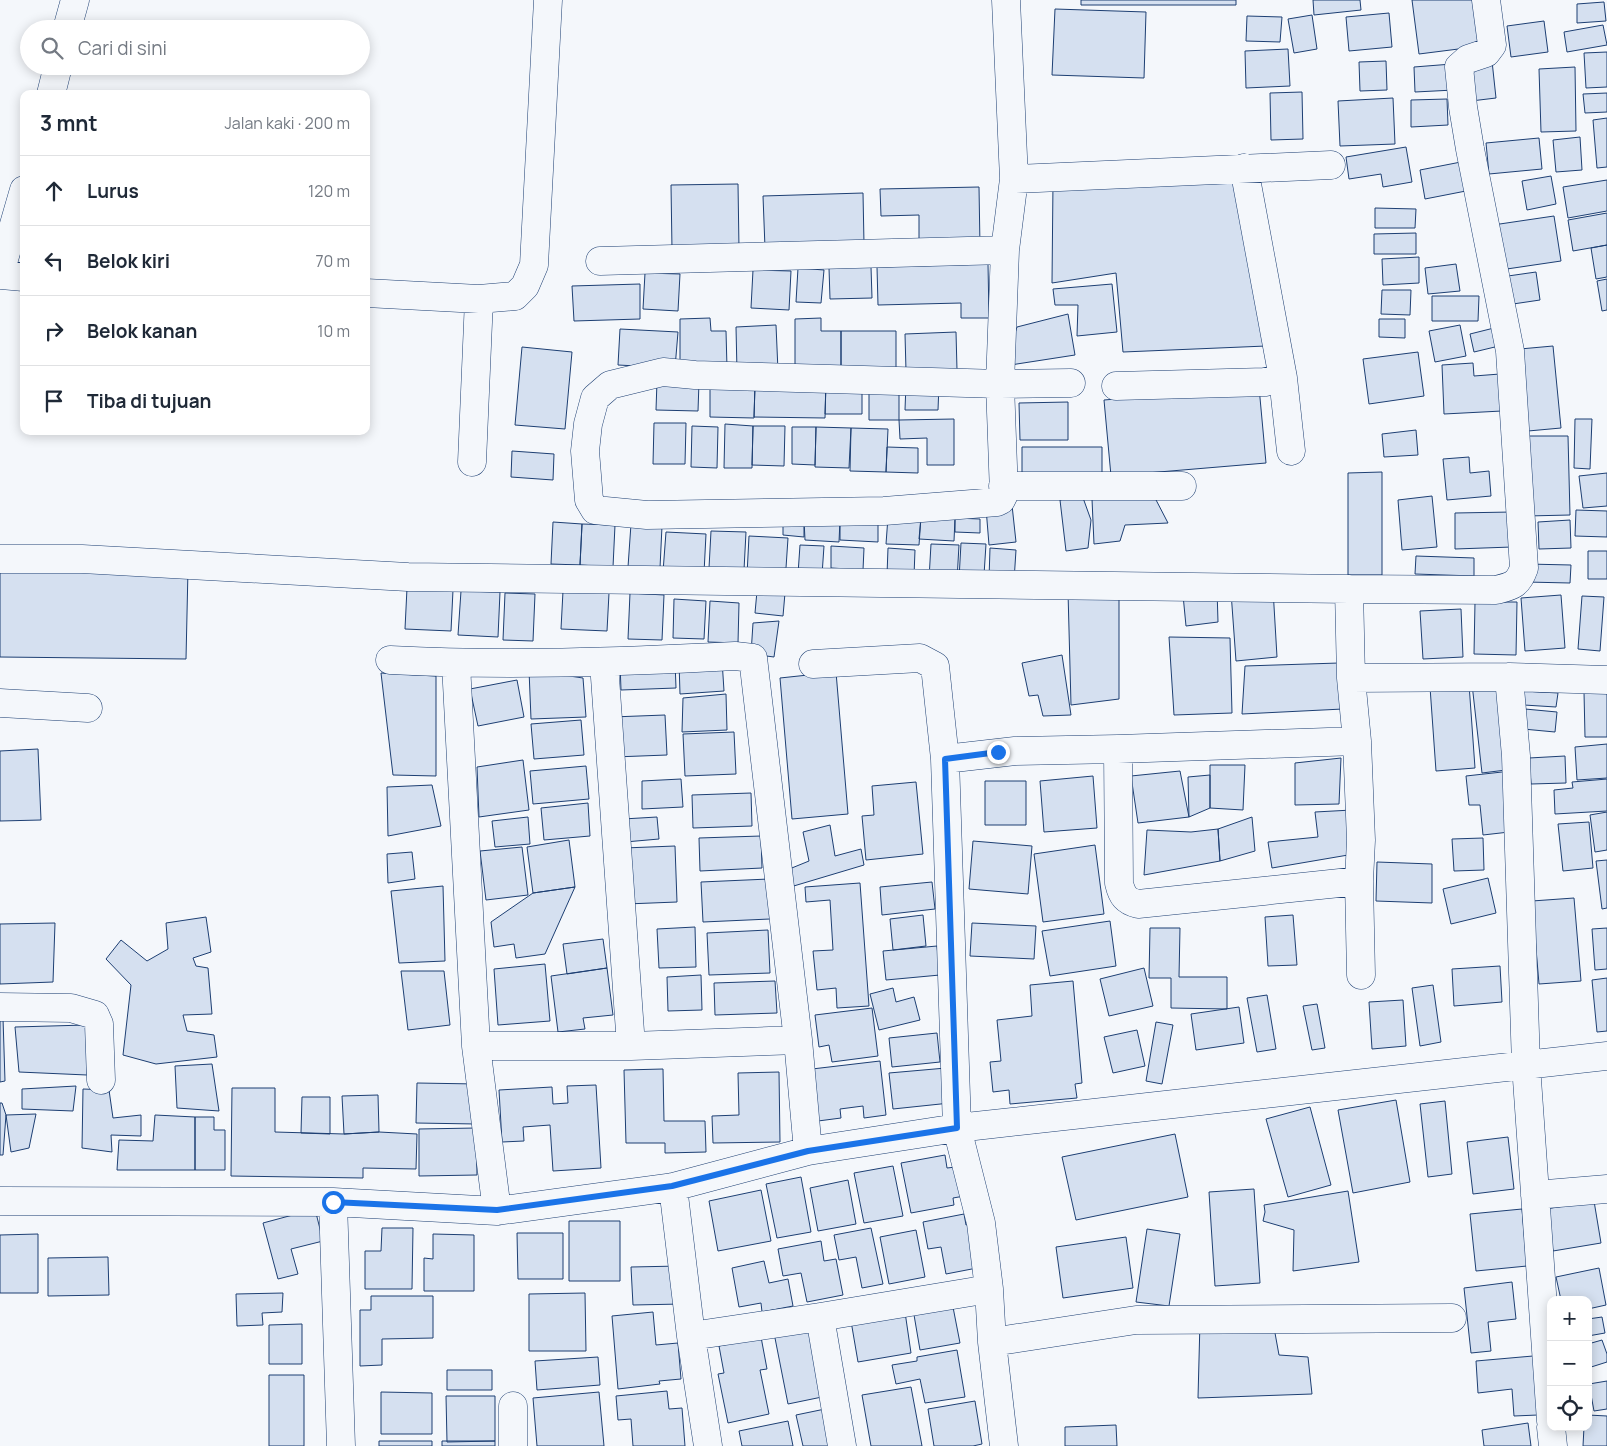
<!DOCTYPE html>
<html lang="id">
<head>
<meta charset="utf-8">
<style>
  :root { --surface:#fff; --page:#f6f6f7; --text:#1f2937; --muted:#747a83; --line:#e0e1e3 }
  body { margin:0; font-family:Manrope,sans-serif; background:var(--page); color:var(--text) }
  .controls { position:absolute; right:15px; bottom:15px; display:grid; overflow:hidden; border-radius:10px; box-shadow:0 2px 12px #0003 }
  .controls button { width:45px; height:45px; display:grid; place-items:center; padding:0; border:0; border-bottom:1px solid var(--line); background:var(--surface); color:var(--text); font:25px sans-serif }
  .stop { position:absolute; width:15px; height:15px; margin:-11px; border:4px solid #1a73e8; border-radius:50%; background:#fff }
  .stop.end { background:#1a73e8; border-color:#fff; box-shadow:0 1px 5px #0008 }
  .list { margin:0; padding:0; list-style:none }
  h2 { display:flex; justify-content:space-between; align-items:center; height:65px; margin:0; padding:0 20px; font-size:21px }
  h2 small { font-size:16px; font-weight:400; color:var(--muted) }
  .list li { display:grid; grid-template-columns:32px 1fr auto; gap:15px; align-items:center; box-sizing:border-box; height:70px; padding:0 20px; border-top:1px solid var(--line) }
  .list b { display:block; font-size:19px; white-space:nowrap }
  .list em { font-size:16px; font-style:normal; color:var(--muted) }
  .icon { flex:none; width:28px; height:28px; fill:none; stroke:currentColor; stroke-width:2; stroke-linecap:round; stroke-linejoin:round }
  .map { position:relative; flex:none; width:1607px; height:1446px; overflow:hidden }
  .search { position:absolute; background:var(--surface); box-shadow:0 2px 12px #0003; left:20px; top:20px; width:350px; height:55px; display:flex; align-items:center; gap:12px; box-sizing:border-box; padding:0 18px; border-radius:28px; color:var(--muted); font-size:19px }
  .panel { position:absolute; background:var(--surface); box-shadow:0 2px 12px #0003; left:20px; top:90px; width:350px; height:345px; border-radius:10px }
  .map>svg:first-child { display:block }
</style>
</head>
<body>
<div class="map">
<svg width="1607" height="1446" viewBox="0 0 1607 1446">
  <rect width="100%" height="100%" fill="#f4f7fb"/>
  <path fill="#d5e0f0" stroke="#1d3f73" d="M1081,0H1236V5H1081Z
    M1313,0H1360L1361,10L1314,15Z
    M1412,0H1483L1490,45L1419,54Z
    M1604,2L1606,21L1577,23V4Z
    M1055,9L1146,12L1144,78L1052,75Z
    M1389,13L1392,47L1349,51L1346,17Z
    M1312,15L1317,49L1294,53L1288,19Z
    M1247,16L1282,17L1280,42L1246,41Z
    M1544,21L1548,52L1511,57L1507,26Z
    M1603,25L1607,45L1567,52L1564,32Z
    M1288,49L1290,86L1246,88L1245,51Z
    M1607,52V87L1586,88L1584,53Z
    M1386,61L1387,90L1360,91L1359,62Z
    M1492,61L1496,98L1471,101L1467,64Z
    M1452,64L1454,90L1415,92L1414,67Z
    M1575,67L1576,131L1541,132L1539,69Z
    M1302,92L1303,139L1271,140L1270,93Z
    M1607,93V112L1585,113L1583,94Z
    M1393,98L1395,144L1340,146L1338,101Z
    M1447,99L1448,125L1411,127V100Z
    M1607,118V167L1597,168L1593,120Z
    M1580,137L1582,170L1556,172L1553,140Z
    M1539,138L1542,169L1489,174L1486,143Z
    M1406,147L1412,182L1383,187L1381,174L1349,179L1346,157Z
    M1466,161L1471,190L1425,199L1420,170Z
    M1551,176L1556,204L1527,210L1522,181Z
    M1607,180V211L1568,218L1563,187Z
    M1053,182L1238,183L1266,346L1123,352L1116,273L1052,283Z
    M738,184L739,249L672,250L671,185Z
    M979,187L980,247L919,248V215L881,216L880,189Z
    M863,193L864,244L765,248L763,196Z
    M1375,208L1416,209L1415,228H1375Z
    M1607,213V245L1573,251L1568,220Z
    M1554,216L1561,261L1500,270L1493,225Z
    M1416,233V254H1374V234Z
    M1607,245V277L1596,279L1591,248Z
    M1419,257V283L1383,285L1382,259Z
    M988,264L989,318H961V303L878,305L877,267Z
    M1456,264L1460,291L1428,294L1425,268Z
    M871,267L872,298L830,299L829,268Z
    M798,268L824,270L821,303L796,302Z
    M753,270L791,271L789,310L751,308Z
    M1536,272L1540,300L1513,304L1508,276Z
    M645,273L680,274L678,311L643,309Z
    M1607,279V310L1602,311L1597,281Z
    M640,284V319L574,321L572,286Z
    M1112,284L1117,332L1077,336L1078,305H1055L1053,289Z
    M1382,290H1411L1410,315L1381,314Z
    M1432,296H1479L1478,321H1432Z
    M1068,314L1075,355L1004,366L1017,327Z
    M710,318L711,331H726L727,368L680,370V319Z
    M821,318V331H841V371L795,370V319Z
    M1379,319H1405V338L1379,337Z
    M776,325L778,371L737,372L736,327Z
    M1460,325L1466,356L1435,362L1429,331Z
    M1494,328L1499,346L1474,352L1470,334Z
    M620,329L678,332L675,368L618,365Z
    M841,331H896V371H841Z
    M956,332L957,370L906,371L905,334Z
    M1553,346L1561,428L1528,431L1520,349Z
    M522,347L572,352L565,429L515,425Z
    M1418,352L1424,396L1369,404L1363,359Z
    M1473,363L1474,376L1500,374L1502,411L1444,414L1442,365Z
    M657,381L699,382L698,411L656,410Z
    M826,382H862V414H825Z
    M826,382L825,418L754,417L755,385Z
    M906,383L939,384L938,410H905Z
    M710,384L755,385L754,418L710,417Z
    M899,387V420H869V388Z
    M1259,387L1266,463L1111,476L1104,400Z
    M1068,402V440H1020L1019,403Z
    M954,419V465H927V438L900,439L899,420Z
    M1575,419H1592L1590,469L1574,468Z
    M654,423H686L685,464H653Z
    M725,424L753,426L752,468H724Z
    M692,426L718,427L717,468L691,467Z
    M753,426H785L784,466L752,465Z
    M792,427H816L815,465L792,464Z
    M816,427L851,428L849,468L815,467Z
    M851,428L888,429L886,472L850,471Z
    M1416,430L1418,455L1384,457L1382,434Z
    M1525,436H1568L1570,515L1527,516Z
    M887,447L918,448V473L886,472Z
    M1022,447H1102V474L1022,475Z
    M512,451L554,454L553,480L511,477Z
    M1469,457L1470,473L1489,471L1491,496L1447,500L1443,459Z
    M1382,472V575H1348V473Z
    M1607,473V506L1583,508L1579,476Z
    M1082,495L1091,520L1088,548L1066,551L1060,500Z
    M1154,496L1168,523L1125,525L1120,541L1094,544L1092,499Z
    M1432,496L1437,547L1402,550L1398,500Z
    M1012,505L1016,542L989,545L986,508Z
    M1576,510L1607,511V537L1575,536Z
    M1512,512V547L1455,549V513Z
    M888,517H921L919,545L886,544Z
    M921,517L955,518L954,541L919,539Z
    M955,518L980,519V533L955,532Z
    M783,519L804,520V537L783,535Z
    M878,519V542L840,540V520Z
    M804,520H840L839,542L805,540Z
    M1570,520L1571,548L1539,549L1538,522Z
    M553,522L582,524L580,565L551,564Z
    M582,524L615,525L613,567L580,565Z
    M631,524L662,526L660,568L628,567Z
    M711,531L746,532L744,570L709,568Z
    M666,532L706,534L704,573L663,572Z
    M749,536L788,538L786,568L747,575Z
    M961,543L986,544L984,575L959,579Z
    M931,544L959,545L957,580L929,579Z
    M800,545L824,546L822,575L798,574Z
    M831,546L864,548L863,570L831,568Z
    M888,548L915,550L914,576L887,575Z
    M990,548L1016,550L1014,581L989,579Z
    M1588,551H1607V579H1588Z
    M1416,556L1474,558V576L1415,574Z
    M1527,564L1571,565L1570,583L1526,582Z
    M0,566L188,569L186,659L0,657Z
    M407,588L453,590L451,631L405,629Z
    M1217,589L1218,622L1186,626L1183,595Z
    M1273,589L1277,657L1236,661L1231,592Z
    M461,591L500,592L498,637L458,635Z
    M563,591L609,593L607,631L561,629Z
    M757,591L785,593L783,616L755,613Z
    M1068,592L1119,595V699L1071,705Z
    M505,593L535,594L533,641L503,640Z
    M630,593L664,595L662,640L628,639Z
    M1561,595L1565,648L1525,651L1521,598Z
    M1582,596L1604,597L1600,651L1578,649Z
    M674,599L706,601L704,639L673,638Z
    M710,601L739,603L738,643L708,642Z
    M1475,602H1517L1516,655L1474,654Z
    M1461,609L1463,657L1423,659L1420,611Z
    M779,621L774,657L751,654L753,623Z
    M1169,637L1230,638L1232,713L1174,715Z
    M1062,655L1071,715L1043,716L1038,695L1029,696L1022,663Z
    M722,660L724,691L680,694L679,662Z
    M675,661L676,688L621,690L620,664Z
    M1339,663L1343,709L1242,714L1245,666Z
    M529,670L583,678L586,717L531,719Z
    M836,672L848,814L792,819L780,678Z
    M381,673L436,676V776L393,775Z
    M517,680L524,717L478,726L470,689Z
    M1469,684L1475,768L1436,771L1430,687Z
    M1472,684L1505,688L1514,769L1482,773Z
    M1524,691L1558,693L1556,707L1524,705Z
    M1607,691V737H1585L1584,692Z
    M726,694L727,730L682,732L683,698Z
    M1525,709L1557,712L1555,732L1523,729Z
    M665,715L667,755L614,757L612,717Z
    M581,720L584,755L534,759L531,724Z
    M734,732L736,774L685,776L683,734Z
    M1607,744V778L1577,780L1575,747Z
    M38,749L41,820L0,821V751Z
    M1565,756L1566,783L1531,784L1529,758Z
    M1341,758L1339,804L1295,805V763Z
    M523,760L529,810L479,817L477,767Z
    M1210,765H1245L1243,810L1210,808Z
    M586,766L589,799L533,804L530,771Z
    M1180,771L1189,817L1138,823L1131,776Z
    M1502,772L1507,773L1518,831L1483,835L1480,805H1469L1466,776Z
    M1210,775V808L1189,817L1188,777Z
    M1093,776L1097,828L1044,832L1040,781Z
    M681,779L683,807L642,809V781Z
    M1607,779V811L1555,814L1554,790L1573,788L1572,782Z
    M985,781H1026V825H985Z
    M916,782L923,854L866,860L862,816L874,815L872,786Z
    M432,785L441,826L388,836L387,787Z
    M751,793L752,826L693,828L692,795Z
    M588,803L590,836L544,840L541,808Z
    M1352,810L1354,854L1272,868L1268,842L1318,837L1315,812Z
    M1607,812V850L1595,852L1590,815Z
    M528,817L530,844L495,847L492,821Z
    M657,817L659,839L625,842L623,819Z
    M1252,817L1255,851L1220,861L1218,829Z
    M1589,822L1593,868L1563,871L1558,824Z
    M830,825L835,856L861,849L864,865L787,888L782,872L809,861L803,832Z
    M1218,829L1220,861L1144,875L1147,830L1191,832Z
    M761,836L762,868L700,871L699,838Z
    M1483,838L1484,870L1454,871L1452,839Z
    M569,840L575,887L533,893L527,847Z
    M973,841L1032,846L1028,894L969,889Z
    M1095,845L1104,914L1043,922L1034,854Z
    M675,846L677,902L626,904L624,848Z
    M522,847L528,895L486,900L480,851Z
    M412,852L415,879L388,883L387,854Z
    M1607,860V908L1602,909L1596,861Z
    M1377,862L1432,864V903L1376,901Z
    M1488,878L1496,913L1451,924L1443,889Z
    M769,879L770,919L703,922L701,882Z
    M932,882L935,909L882,915L880,887Z
    M860,883L869,1006L837,1008L836,988L817,990L813,951L833,950L830,900L806,902L805,887Z
    M443,886L445,961L399,963L391,891Z
    M575,887L545,954L516,958L514,944L494,947L491,922L533,893Z
    M1574,898L1581,981L1539,984L1532,901Z
    M923,915L926,946L893,950L890,919Z
    M1293,915L1297,965L1268,966L1265,917Z
    M206,917L211,952L193,958L196,966L208,968L212,1014L183,1015L187,1031L214,1035L217,1057L156,1064L123,1055L131,985L106,959L121,940L147,961L168,949L166,923Z
    M1110,921L1116,966L1050,976L1042,931Z
    M55,923L53,982L0,984V924Z
    M972,923L1036,926L1034,959L970,956Z
    M695,927L696,967L659,968L657,929Z
    M1150,928H1180L1179,977H1227V1009L1171,1008V978H1149Z
    M1607,928V969L1595,970L1592,929Z
    M768,930L770,973L709,975L707,933Z
    M603,939L607,968L567,974L563,944Z
    M937,946L940,975L886,980L883,951Z
    M545,964L550,1021L498,1025L494,969Z
    M1500,966L1502,1002L1454,1006L1452,969Z
    M607,968L613,1015L583,1018L585,1029L558,1032L551,976Z
    M1144,968L1153,1006L1109,1016L1100,979Z
    M401,971H444L450,1025L408,1030Z
    M701,975L702,1010L668,1011L667,977Z
    M1607,978V1031L1597,1032L1592,980Z
    M775,981L777,1013L715,1015L714,983Z
    M1073,981L1082,1083L1075,1084L1077,1098L1010,1104L1009,1090L993,1092L990,1062L1001,1061L997,1020L1032,1016L1030,985Z
    M1433,985L1441,1042L1420,1046L1412,988Z
    M893,988L896,1002L914,997L920,1020L879,1030L870,994Z
    M1267,995L1276,1049L1257,1052L1247,998Z
    M1403,1000L1406,1046L1372,1049L1369,1002Z
    M1317,1004L1325,1048L1312,1050L1303,1006Z
    M1239,1007L1244,1043L1196,1050L1191,1014Z
    M872,1008L878,1056L832,1062L829,1045L819,1047L815,1015Z
    M0,1018H3L5,1081L0,1082Z
    M1156,1022L1173,1025L1162,1084L1146,1081Z
    M86,1025L87,1075L19,1072L15,1027Z
    M1137,1030L1145,1066L1113,1073L1104,1037Z
    M937,1033L940,1062L892,1067L889,1038Z
    M880,1061L886,1115L864,1118L863,1106L840,1109L841,1118L818,1121L812,1069Z
    M212,1064L219,1111L177,1108L175,1066Z
    M946,1068L950,1103L893,1109L889,1073Z
    M663,1069L664,1121H705L706,1152L665,1153V1143H626L624,1070Z
    M779,1072L780,1142L713,1143L712,1116L739,1115L738,1073Z
    M417,1083L477,1084L476,1124L416,1123Z
    M596,1085L601,1168L553,1171L550,1125L523,1127L524,1141L502,1142L499,1090L552,1087L553,1104L568,1103L567,1086Z
    M76,1086L73,1111L22,1109V1089Z
    M232,1088H275V1132L344,1134L379,1132L417,1134L416,1169L363,1168V1178L231,1176Z
    M83,1089L109,1090L113,1118L141,1115V1136L111,1135L112,1152L82,1148Z
    M378,1095L379,1132L344,1134L342,1096Z
    M302,1097H330V1134L301,1133Z
    M1396,1100L1410,1182L1353,1193L1338,1110Z
    M1445,1101L1452,1174L1428,1177L1420,1104Z
    M0,1103H2L6,1115L3,1155H0Z
    M1310,1107L1331,1185L1288,1197L1266,1119Z
    M36,1114L29,1148L11,1152L6,1115Z
    M155,1115L195,1117V1170H117L119,1140L153,1141Z
    M195,1117H214V1130H225V1170H195Z
    M476,1128L477,1175L419,1176V1129Z
    M1175,1134L1188,1197L1076,1220L1062,1157Z
    M1508,1137L1514,1189L1473,1194L1467,1142Z
    M945,1155L947,1168L965,1166L970,1195L953,1198L954,1205L911,1213L901,1163Z
    M893,1166L903,1216L864,1223L854,1173Z
    M801,1177L811,1232L777,1238L766,1184Z
    M848,1180L856,1224L818,1231L810,1188Z
    M1254,1189L1260,1283L1215,1286L1209,1192Z
    M761,1190L771,1241L718,1251L709,1201Z
    M1348,1191L1359,1262L1293,1271L1294,1230L1263,1221L1265,1212L1264,1205Z
    M1594,1201L1601,1243L1553,1251L1546,1209Z
    M315,1209L323,1241L291,1249L298,1274L278,1279L263,1223Z
    M1522,1209L1527,1266L1476,1271L1470,1214Z
    M964,1214L966,1225L969,1224L977,1268L946,1274L941,1247L928,1249L923,1222Z
    M569,1221H620V1281H569Z
    M382,1228H413L412,1289H365V1251H381Z
    M871,1228L883,1284L862,1288L856,1257L839,1260L834,1235Z
    M1147,1229L1180,1234L1169,1306L1136,1302Z
    M916,1230L925,1277L889,1284L880,1237Z
    M517,1233H563V1279H518Z
    M38,1234V1293H0V1235Z
    M433,1234L474,1235V1291H424V1258L433,1259Z
    M1126,1237L1133,1288L1063,1298L1056,1247Z
    M821,1241L824,1261L836,1259L843,1295L807,1302L801,1273L783,1276L778,1249Z
    M108,1257L109,1295L48,1296V1258Z
    M764,1261L769,1283L788,1279L793,1306L762,1312L761,1303L739,1307L732,1268Z
    M680,1266L682,1304L633,1305L631,1267Z
    M1599,1268L1606,1305L1588,1309V1300H1561L1556,1277Z
    M1512,1282L1516,1319L1488,1322L1491,1351L1471,1353L1464,1288Z
    M283,1293L282,1312L262,1313L263,1325L237,1326L236,1294Z
    M585,1293L586,1351H529V1294Z
    M371,1296H433V1338L382,1339V1365L360,1366V1310H371Z
    M952,1302L960,1343L920,1350L913,1309Z
    M653,1312L656,1345L678,1343L681,1379L659,1381L660,1384L618,1389L612,1316Z
    M905,1312L911,1353L858,1362L851,1321Z
    M1602,1317L1605,1333L1588,1336V1319Z
    M1200,1321L1273,1322L1279,1355L1308,1357L1312,1394L1198,1398Z
    M302,1324V1364H269V1325Z
    M808,1327L822,1397L788,1404L774,1333Z
    M761,1337L767,1369L760,1370L769,1414L728,1423L718,1374L724,1373L719,1346Z
    M1602,1340L1607,1354V1362L1588,1368V1344Z
    M957,1350L965,1397L925,1403L920,1379L896,1384L892,1365L917,1361V1357Z
    M1533,1356L1538,1415L1514,1416L1512,1389L1478,1393L1476,1361Z
    M598,1357L600,1385L537,1390L535,1361Z
    M447,1370H492V1390H447Z
    M269,1375H304V1446H269Z
    M1607,1381V1409L1594,1411L1589,1384Z
    M911,1387L922,1446H871L862,1395Z
    M667,1391L669,1409L682,1408L685,1446H633L631,1419L618,1420L616,1396Z
    M381,1392L432,1393V1434H381Z
    M599,1392L604,1446H537L533,1398Z
    M446,1396H495V1441L447,1442Z
    M975,1401L982,1444L973,1446H934L928,1409Z
    M825,1409L832,1446H803L796,1415Z
    M1588,1415L1607,1416V1446H1583L1584,1427H1588Z
    M788,1421L793,1446H742L739,1431Z
    M1528,1423L1531,1446H1484L1482,1430Z
    M1116,1425L1117,1446H1065V1427Z
    M379,1441H432V1446H379Z
    M442,1441H495V1446H442Z"/>
  <g fill="none" stroke-linecap="round" stroke-linejoin="round">
    <g stroke="#1d3f73" stroke-width="29">
      <path id="minor" d="M1006,0L1014,179L1005,250L1000,384L1004,494L1001,500L997,502L884,511L647,515L595,510L589,500L585,451L588,424L595,398L610,385L663,372L695,375L1000,384L1071,383
        M67,29L75,0
        M51,94L58,66
        M1014,179L1331,165
        M600,261L1005,250
        M0,273L24,190
        M0,275L24,277
        M366,293L479,299L515,296L525,286L534,265L548,0
        M1283,378L1291,451
        M1116,386L1265,382L1283,378L1244,168
        M472,462L479,299
        M1003,486H1182
        M0,559H82L408,577L1349,589
        M390,660C505,666 620,662 735,656L753,658L798,1040L808,1151
        M604,663L631,1046
        M456,664L476,1046H631L798,1040
        M813,664L920,658L935,666L945,759
        M1351,678L1509,677
        M0,703L88,708
        M1118,749L1119,883C1122,896 1126,901 1138,904L1359,881
        M1361,975L1359,881L1361,840L1357,741L1351,678L1349,589L1496,590C1512,586 1518,585 1524,568L1510,351L1470,149L1463,107L1459,67L1468,59L1486,53L1492,45L1486,0
        M0,1007L71,1008L95,1015L99,1024L101,1080
        M476,1046L497,1211
        M673,1187L691,1336L708,1446
        M1535,1195L1607,1189
        M0,1201L333,1202L497,1211L673,1187L808,1151L957,1128L945,759L1015,751L1118,749L1357,741
        M333,1202L341,1446
        M820,1317L842,1446
        M691,1336L820,1317L989,1289
        M992,1342L1136,1320L1452,1318
        M1551,1421L1526,1065L1516,756L1509,677L1607,680
        M1551,1427L1553,1446
        M513,1446V1406
        M1004,1446L992,1342L989,1289L981,1223L957,1128L1607,1056"/>
    </g>
    <use href="#minor" stroke="#f4f7fb" stroke-width="28"/>
  </g>
  <g fill="none" stroke-linecap="round" stroke-linejoin="round">
    <path stroke="#1a73e8" stroke-width="6" d="M333,1202L497,1210L672,1186L808,1151L957,1128L945,759L998,752"/>
  </g>
</svg>
<div class="controls">
<button>+</button>
<button>−</button>
<button><svg class="icon" aria-label="locate" viewBox="0 0 24 24"><circle cx="12" cy="12" r="6"/><path d="M12 2v4M12 18v4M2 12h4M18 12h4"/></svg></button>
</div>
<div class="stop" style="left:333px;top:1202px"></div>
<div class="stop end" style="left:998px;top:752px"></div>
<div class="search"><svg class="icon" aria-label="search" viewBox="0 0 24 24"><circle cx="10" cy="10" r="6"/><path d="M15 15l6 6"/></svg>Cari di sini</div>
<section class="panel">
<h2>3 mnt<small>Jalan kaki · 200 m</small></h2>
<ul class="list">
<li><svg class="icon" aria-label="ahead" viewBox="0 0 24 24"><path d="M12 20V5M6 11l6-6 6 6"/></svg><div><b>Lurus</b></div><em>120 m</em></li>
<li><svg class="icon" aria-label="left" viewBox="0 0 24 24"><path d="M17 20v-9H6M10 6l-5 5 5 5"/></svg><div><b>Belok kiri</b></div><em>70 m</em></li>
<li><svg class="icon" aria-label="right" viewBox="0 0 24 24"><path d="M7 20v-9h11M14 6l5 5-5 5"/></svg><div><b>Belok kanan</b></div><em>10 m</em></li>
<li><svg class="icon" aria-label="arrive" viewBox="0 0 24 24"><path d="M6 21V4h12l-3 4 3 4H6"/></svg><div><b>Tiba di tujuan</b></div></li>
</ul>
</section>
</div>
</body>
</html>
